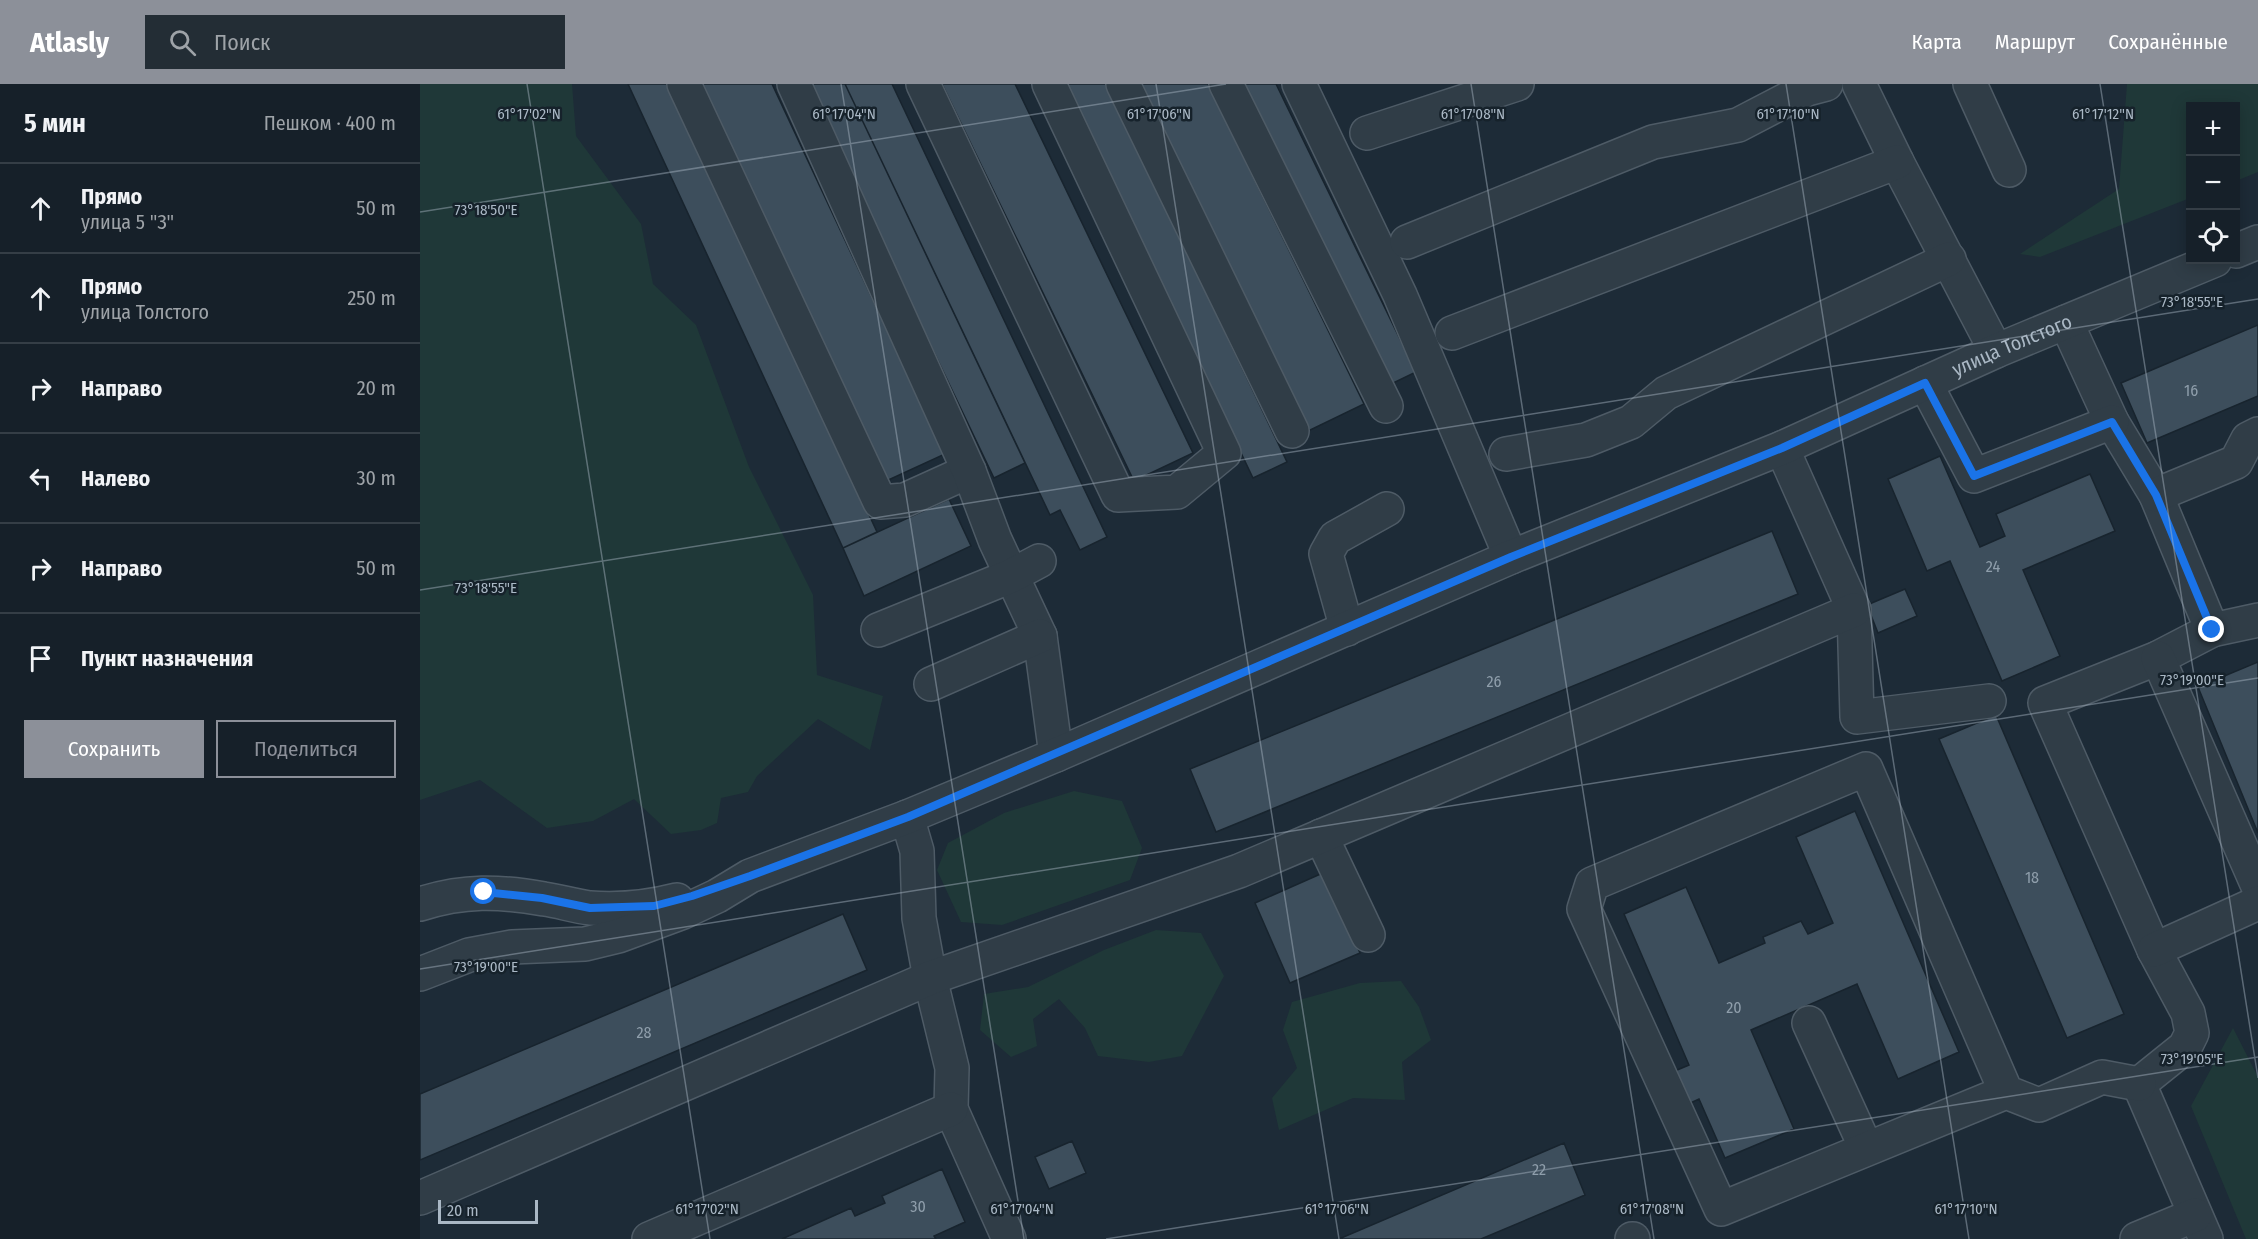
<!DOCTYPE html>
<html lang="ru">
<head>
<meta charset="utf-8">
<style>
  :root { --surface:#162029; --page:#232d35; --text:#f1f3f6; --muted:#9ea3a8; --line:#353e46; --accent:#8c9099 }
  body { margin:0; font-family:"Fira Sans Condensed",sans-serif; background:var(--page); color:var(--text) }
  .controls { position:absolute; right:18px; top:18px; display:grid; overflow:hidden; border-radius:0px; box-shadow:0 3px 15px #0003 }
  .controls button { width:54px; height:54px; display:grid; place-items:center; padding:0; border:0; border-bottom:2px solid var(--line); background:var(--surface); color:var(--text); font:30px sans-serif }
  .scale { position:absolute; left:18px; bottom:15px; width:100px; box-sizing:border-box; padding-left:6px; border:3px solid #aab8c5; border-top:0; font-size:16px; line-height:21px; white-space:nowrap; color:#aab8c5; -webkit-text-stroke:4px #16222b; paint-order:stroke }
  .stop { position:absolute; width:18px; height:18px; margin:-14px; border:4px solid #1a73e8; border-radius:50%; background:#fff }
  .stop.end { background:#1a73e8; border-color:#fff; box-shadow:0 2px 6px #0008 }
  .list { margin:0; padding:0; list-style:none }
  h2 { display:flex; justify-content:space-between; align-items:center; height:78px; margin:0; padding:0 24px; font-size:26px }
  h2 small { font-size:20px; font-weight:400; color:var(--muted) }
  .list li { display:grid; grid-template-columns:39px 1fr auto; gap:18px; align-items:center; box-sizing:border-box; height:90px; padding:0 24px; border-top:2px solid var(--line) }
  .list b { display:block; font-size:22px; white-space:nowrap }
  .list p { margin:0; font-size:20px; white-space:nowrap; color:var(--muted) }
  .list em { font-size:20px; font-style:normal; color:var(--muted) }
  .actions { display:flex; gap:12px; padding:18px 24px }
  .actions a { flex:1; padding:14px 0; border:2px solid var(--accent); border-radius:0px; text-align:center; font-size:21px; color:var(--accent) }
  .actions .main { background:var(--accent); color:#fff }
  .icon { flex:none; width:33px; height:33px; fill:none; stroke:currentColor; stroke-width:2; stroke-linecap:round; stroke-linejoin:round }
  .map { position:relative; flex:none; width:1838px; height:1155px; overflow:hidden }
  header { display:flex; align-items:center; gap:36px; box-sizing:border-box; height:84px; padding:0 30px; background:var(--accent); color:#fff }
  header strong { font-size:28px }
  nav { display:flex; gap:33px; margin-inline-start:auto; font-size:21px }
  .search { width:420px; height:54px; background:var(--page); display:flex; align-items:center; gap:15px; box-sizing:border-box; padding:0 21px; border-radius:0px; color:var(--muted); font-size:22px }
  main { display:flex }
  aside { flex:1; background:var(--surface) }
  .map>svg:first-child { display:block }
</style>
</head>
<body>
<header>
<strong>Atlasly</strong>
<div class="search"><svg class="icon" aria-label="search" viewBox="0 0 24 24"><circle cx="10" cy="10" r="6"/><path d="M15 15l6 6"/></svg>Поиск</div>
<nav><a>Карта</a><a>Маршрут</a><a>Сохранённые</a></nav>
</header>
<main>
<aside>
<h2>5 мин<small>Пешком · 400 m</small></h2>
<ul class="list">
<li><svg class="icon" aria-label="ahead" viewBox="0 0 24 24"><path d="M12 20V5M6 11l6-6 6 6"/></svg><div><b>Прямо</b><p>улица 5 &quot;З&quot;</p></div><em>50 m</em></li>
<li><svg class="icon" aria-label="ahead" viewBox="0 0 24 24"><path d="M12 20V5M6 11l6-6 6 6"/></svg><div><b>Прямо</b><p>улица Толстого</p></div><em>250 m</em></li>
<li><svg class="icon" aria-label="right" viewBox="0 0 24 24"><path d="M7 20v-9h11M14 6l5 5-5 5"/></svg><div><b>Направо</b></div><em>20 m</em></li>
<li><svg class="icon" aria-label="left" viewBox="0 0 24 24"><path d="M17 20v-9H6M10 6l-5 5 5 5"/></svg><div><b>Налево</b></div><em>30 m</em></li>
<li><svg class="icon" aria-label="right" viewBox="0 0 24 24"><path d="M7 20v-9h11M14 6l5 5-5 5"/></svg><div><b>Направо</b></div><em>50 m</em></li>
<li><svg class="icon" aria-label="arrive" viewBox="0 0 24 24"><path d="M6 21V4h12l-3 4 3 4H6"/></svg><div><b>Пункт назначения</b></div></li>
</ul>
<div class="actions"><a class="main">Сохранить</a><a>Поделиться</a></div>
</aside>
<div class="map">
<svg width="1838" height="1155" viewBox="0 0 1838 1155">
  <rect width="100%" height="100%" fill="#1d2b37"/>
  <path fill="#1f3838" d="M0,0H152L156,52L221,140L233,200L276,241L329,383L393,511L397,591L463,612L450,666L398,635L337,692L328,708L301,714L297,739L281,746L251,750L214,715L173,737L127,744L60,696L0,716Z
    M1707,0H1838V88L1816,97V22H1770V114L1620,173L1600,170L1699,105Z
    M654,707L702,717L722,764L710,796L582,841L541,838L517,786L528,759L584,729Z
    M736,846L781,849L804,892L762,972L729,978L678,972L665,944L639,915L613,935L617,962L591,973L560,946L564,910L608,903L684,866Z
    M981,897L999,923L1011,956L982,978L985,1016L933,1014L859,1046L852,1014L877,984L863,946L872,918L940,899Z
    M1813,944L1838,993V1155H1826L1771,1022Z"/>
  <path fill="#3d4e5c" stroke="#18242e" stroke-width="1.5" d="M208,0H250L457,448L423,464Z
    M279,0H352L525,370L464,398Z
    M386,0H425L605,379L574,394Z
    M425,0H472L687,453L660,466L640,426L630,431Z
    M522,0H595L773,369L714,397Z
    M645,0H687L867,378L833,394Z
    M715,0H788L944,320L884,349Z
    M818,0H856L996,288L965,303Z
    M1838,241V312L1727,359L1701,299Z
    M1520,372L1560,463L1585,452L1576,430L1670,390L1695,447L1603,486L1640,572L1582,597L1530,477L1507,487L1468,395Z
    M529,415L551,462L444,512L423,464Z
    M1352,447L1378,510L796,748L770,685Z
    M1485,505L1497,532L1458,549L1447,521Z
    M1838,578V749L1778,603Z
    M1576,631L1704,930L1647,954L1519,655Z
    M1435,727L1539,968L1478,995L1437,900L1331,946L1374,1045L1305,1074L1279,1015L1264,1022L1250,989L1269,981L1204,830L1266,803L1299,879L1345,859L1343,853L1381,837L1388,850L1413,839L1376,753Z
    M905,788L940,869L870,899L835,819Z
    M423,830L447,886L0,1076V1010Z
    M652,1057L666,1089L629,1105L615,1073Z
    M1144,1059L1165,1111L1061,1155H919Z
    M522,1085L545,1138L514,1152L516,1155H362L431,1124L435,1132L465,1119L462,1112Z"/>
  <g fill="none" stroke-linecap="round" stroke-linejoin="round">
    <g stroke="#4e5b66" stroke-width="36">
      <g id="minor">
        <path d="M264,0L460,418L485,416L549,387"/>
        <path d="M374,0L549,387L575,456L620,552L636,671"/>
        <path d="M503,0L698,411L757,408L804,369L629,0"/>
        <path d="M703,0L872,347"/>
        <path d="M806,0L966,322"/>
        <path d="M879,0L980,211L1091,473"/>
        <path d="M1439,0L1477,78L1576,267"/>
        <path d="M1550,0L1589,86"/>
        <path d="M947,49L1097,0"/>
        <path d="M987,158L1233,58L1318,41L1387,5L1406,0"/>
        <path d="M1816,167L1838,158"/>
        <path d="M1646,238L1692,338L1736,411L1792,546L1738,574L1625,619L1734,866L1768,929L1772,949L1765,963L1719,1000L1786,1155"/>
        <path d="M1032,249L1477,78"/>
        <path d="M1505,299L1554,392L1692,338"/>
        <path d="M1362,364L1434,526L1437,633L1569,617"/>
        <path d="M1086,370L1166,356L1211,338L1246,309L1529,175"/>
        <path d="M1736,411L1816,378L1828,355L1838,350"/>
        <path d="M927,545L906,470L915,454L967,425"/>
        <path d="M458,546L591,492L619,477"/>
        <path d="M1792,546L1838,536"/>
        <path d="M1738,574L1838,802"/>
        <path d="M511,600L620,552"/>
        <path d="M487,733L497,767L499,834L510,894L532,984L531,1025L589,1155"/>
        <path d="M901,752L948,851"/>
        <path d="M0,820C44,806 79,807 124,815C139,817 154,822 170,824C198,826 230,823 257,816"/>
        <path d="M1734,866L1838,819"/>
        <path id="s1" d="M0,890L49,871L92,863L165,860L198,852L263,828L297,812L330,792L487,733L636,671L1091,473L1362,364L1576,267L1795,176"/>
        <path d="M1389,939L1446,1064"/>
        <path d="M1586,1008L1446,685L1172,800L1164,825L1301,1125L1586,1008L1619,1021L1682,993L1719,1000"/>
        <path d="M0,1114L510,894L819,787L1434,526"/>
        <path d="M229,1155L531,1025"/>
        <path d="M1212,1155H1213"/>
        <path d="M1717,1155L1775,1131"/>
      </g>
    </g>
    <use href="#minor" stroke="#303d47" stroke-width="33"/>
  </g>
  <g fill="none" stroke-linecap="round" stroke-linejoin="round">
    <path stroke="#1a73e8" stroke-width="8" d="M64,808L122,814L170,824L234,822L272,812L330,792L488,733L1091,473L1362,364L1505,299L1554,392L1692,338L1736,411L1792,546"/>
  </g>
  <path fill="none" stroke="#aab8c5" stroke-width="1.5" stroke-opacity="0.45" d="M107,0L290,1155M421,0L604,1155M736,0L919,1155M1051,0L1234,1155M1366,0L1549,1155M1680,0L1838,994M0,128L806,0M0,506L1838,215M0,885L1838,594M686,1155L1838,973"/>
  <g text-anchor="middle" stroke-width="5" stroke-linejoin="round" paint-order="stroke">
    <g font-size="16" fill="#8f9eab">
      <text x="1771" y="312">16</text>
      <text x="1573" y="488">24</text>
      <text x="1074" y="603">26</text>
      <text x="1612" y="799">18</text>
      <text x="1314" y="929">20</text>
      <text x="224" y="954">28</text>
      <text x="1119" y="1091">22</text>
      <text x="498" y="1128">30</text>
    </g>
    <g font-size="20" fill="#aab8c5" stroke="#16222b">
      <text dy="7" stroke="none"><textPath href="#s1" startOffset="1718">улица Толстого</textPath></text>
    </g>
  </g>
  <g font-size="15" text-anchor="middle" fill="#aab8c5" stroke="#16222b" stroke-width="5" stroke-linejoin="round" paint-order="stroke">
    <text x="1683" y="35">61°17'12"N</text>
    <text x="109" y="35">61°17'02"N</text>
    <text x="424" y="35">61°17'04"N</text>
    <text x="739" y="35">61°17'06"N</text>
    <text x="1053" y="35">61°17'08"N</text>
    <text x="1368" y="35">61°17'10"N</text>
    <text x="66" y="131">73°18'50"E</text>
    <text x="1772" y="223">73°18'55"E</text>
    <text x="66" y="509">73°18'55"E</text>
    <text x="1772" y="601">73°19'00"E</text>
    <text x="66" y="888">73°19'00"E</text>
    <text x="1772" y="980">73°19'05"E</text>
    <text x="287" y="1130">61°17'02"N</text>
    <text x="602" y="1130">61°17'04"N</text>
    <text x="917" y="1130">61°17'06"N</text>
    <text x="1232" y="1130">61°17'08"N</text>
    <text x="1546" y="1130">61°17'10"N</text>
  </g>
</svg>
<div class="controls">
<button>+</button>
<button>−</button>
<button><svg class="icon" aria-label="locate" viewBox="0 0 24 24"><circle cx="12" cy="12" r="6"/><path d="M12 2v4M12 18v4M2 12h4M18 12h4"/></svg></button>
</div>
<div class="scale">20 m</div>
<div class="stop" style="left:64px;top:808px"></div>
<div class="stop end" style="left:1792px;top:546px"></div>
</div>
</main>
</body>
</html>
